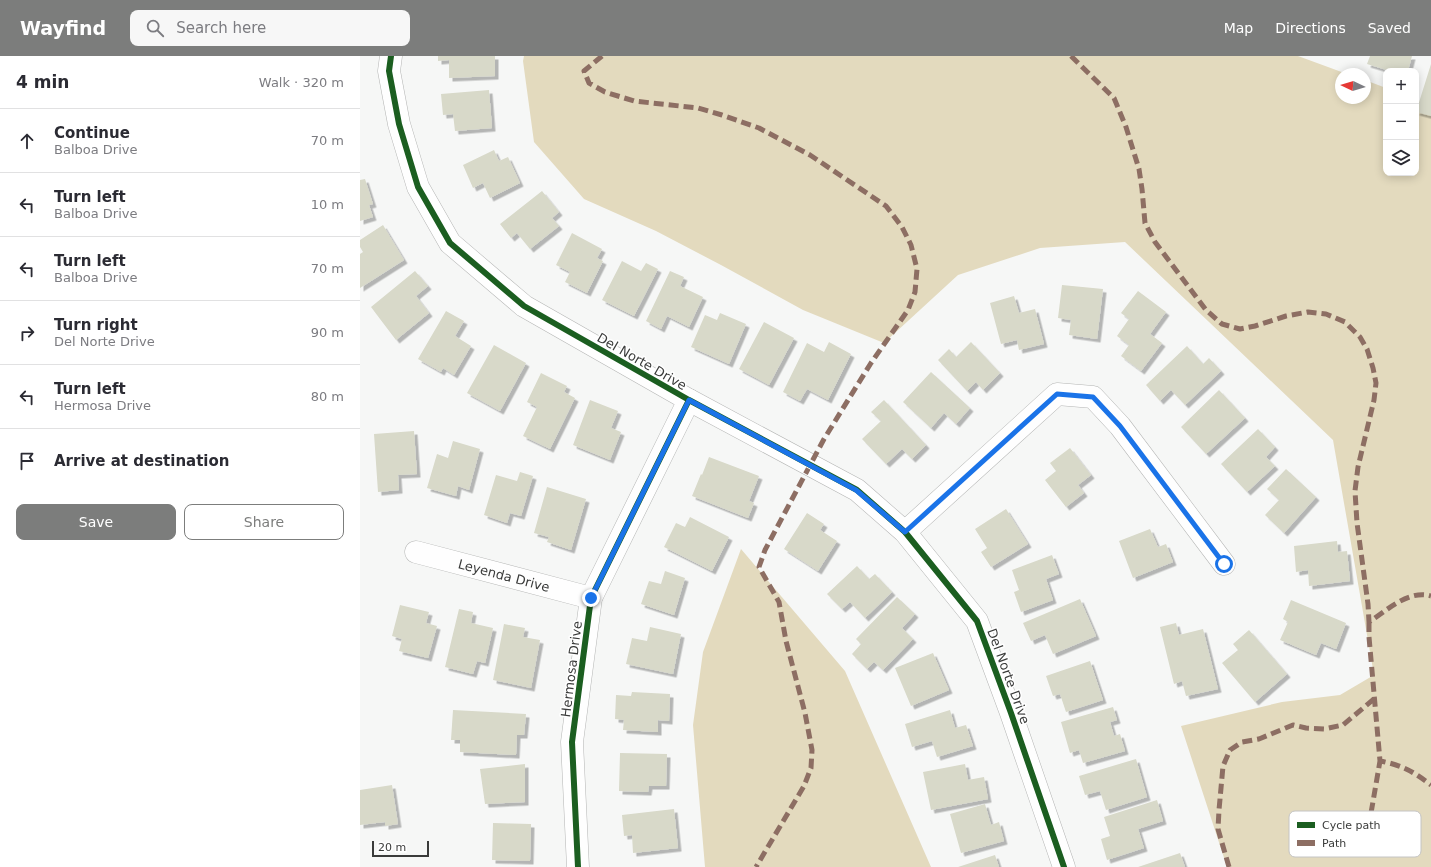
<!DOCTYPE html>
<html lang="en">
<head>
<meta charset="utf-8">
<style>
  :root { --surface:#fff; --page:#f7f7f7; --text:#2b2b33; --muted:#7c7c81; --line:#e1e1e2; --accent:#7c7d7c }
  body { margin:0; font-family:"DejaVu Sans",sans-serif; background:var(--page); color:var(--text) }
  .controls { position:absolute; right:12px; top:12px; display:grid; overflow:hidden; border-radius:8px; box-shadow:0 2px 10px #0003 }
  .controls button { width:36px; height:36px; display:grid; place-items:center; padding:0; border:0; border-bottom:1px solid var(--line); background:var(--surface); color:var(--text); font:20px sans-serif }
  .compass { position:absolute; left:975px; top:12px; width:36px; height:36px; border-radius:50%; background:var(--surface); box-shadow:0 2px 10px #0003; rotate:274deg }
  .scale { position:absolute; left:12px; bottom:10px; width:57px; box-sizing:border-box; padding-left:4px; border:2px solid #3a3b3a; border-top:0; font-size:11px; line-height:14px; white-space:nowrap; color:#3a3b3a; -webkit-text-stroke:3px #fff; paint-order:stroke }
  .stop { position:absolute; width:12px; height:12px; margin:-9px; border:3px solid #1a73e8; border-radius:50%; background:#fff }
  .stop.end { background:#1a73e8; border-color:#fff; box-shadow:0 1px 4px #0008 }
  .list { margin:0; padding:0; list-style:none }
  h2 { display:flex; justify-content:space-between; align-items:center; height:52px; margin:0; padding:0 16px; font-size:17px }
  h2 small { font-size:13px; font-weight:400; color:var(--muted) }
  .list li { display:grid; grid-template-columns:26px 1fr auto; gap:12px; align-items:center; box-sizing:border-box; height:64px; padding:0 16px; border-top:1px solid var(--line) }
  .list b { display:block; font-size:15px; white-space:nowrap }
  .list p { margin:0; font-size:13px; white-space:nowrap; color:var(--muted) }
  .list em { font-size:13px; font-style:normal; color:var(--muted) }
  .actions { display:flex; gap:8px; padding:12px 16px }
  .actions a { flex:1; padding:9px 0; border:1px solid var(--accent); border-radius:8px; text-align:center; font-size:14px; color:var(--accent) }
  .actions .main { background:var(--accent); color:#fff }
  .icon { flex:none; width:22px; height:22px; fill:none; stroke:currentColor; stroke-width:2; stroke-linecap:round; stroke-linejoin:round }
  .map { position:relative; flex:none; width:1071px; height:811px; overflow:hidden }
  header { display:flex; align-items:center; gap:24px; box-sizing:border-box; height:56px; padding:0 20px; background:var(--accent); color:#fff }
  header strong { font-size:19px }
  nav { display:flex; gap:22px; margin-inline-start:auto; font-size:14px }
  .search { width:280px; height:36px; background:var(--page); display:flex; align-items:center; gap:10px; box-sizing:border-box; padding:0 14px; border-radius:8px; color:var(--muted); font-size:15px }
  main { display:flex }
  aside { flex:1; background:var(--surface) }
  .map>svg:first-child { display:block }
</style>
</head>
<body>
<header>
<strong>Wayfind</strong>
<div class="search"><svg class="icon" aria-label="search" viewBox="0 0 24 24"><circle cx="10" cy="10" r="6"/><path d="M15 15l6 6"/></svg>Search here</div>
<nav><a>Map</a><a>Directions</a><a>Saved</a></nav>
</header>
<main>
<aside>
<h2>4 min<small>Walk · 320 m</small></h2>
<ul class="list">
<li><svg class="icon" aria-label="ahead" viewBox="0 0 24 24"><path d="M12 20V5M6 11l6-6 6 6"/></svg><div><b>Continue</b><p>Balboa Drive</p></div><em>70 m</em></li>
<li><svg class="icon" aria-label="left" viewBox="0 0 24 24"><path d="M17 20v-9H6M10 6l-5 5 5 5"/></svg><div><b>Turn left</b><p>Balboa Drive</p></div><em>10 m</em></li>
<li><svg class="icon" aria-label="left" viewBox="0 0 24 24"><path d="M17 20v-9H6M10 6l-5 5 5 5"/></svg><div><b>Turn left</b><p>Balboa Drive</p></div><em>70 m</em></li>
<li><svg class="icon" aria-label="right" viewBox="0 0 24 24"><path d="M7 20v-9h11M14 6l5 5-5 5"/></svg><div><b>Turn right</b><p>Del Norte Drive</p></div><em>90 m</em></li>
<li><svg class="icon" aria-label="left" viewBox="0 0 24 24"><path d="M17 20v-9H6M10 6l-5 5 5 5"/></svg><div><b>Turn left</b><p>Hermosa Drive</p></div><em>80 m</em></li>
<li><svg class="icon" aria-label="arrive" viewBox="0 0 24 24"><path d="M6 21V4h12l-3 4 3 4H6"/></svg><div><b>Arrive at destination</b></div></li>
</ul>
<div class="actions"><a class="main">Save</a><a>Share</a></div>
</aside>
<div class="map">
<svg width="1071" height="811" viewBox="0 0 1071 811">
  <defs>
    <filter id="shadow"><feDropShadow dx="3.5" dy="3.5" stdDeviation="0" flood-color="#0004"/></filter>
  </defs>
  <rect width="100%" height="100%" fill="#f6f7f6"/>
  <path fill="#e3dabe" d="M164,0H938L987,18H981V42H1005V24L1026,32V117H1056V44L1071,53V811H867L821,670L922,646L980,639L1014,619L973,384L765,186L680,192L598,219L524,287L443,254L361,209L296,175L224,143L174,86L163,5Z
    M381,493L485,615L571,811H345L333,669L343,596Z"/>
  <path fill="#d8d9c9" filter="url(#shadow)" d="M78,0H135V20L89,22V4L78,5Z
    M1010,0H1052L1048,15H1030L1007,8Z
    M1071,8V60L1056,56Z
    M129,34L132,72L95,75L93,58L83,59L81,38Z
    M134,94L139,105L148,101L160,127L130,142L123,127L113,132L103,109Z
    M5,123L13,148L9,149L13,161L0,165V124Z
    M182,135L199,156L192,162L199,170L170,193L157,177L151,182L140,168Z
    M23,169L44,204L0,232V198L3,196L0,191V184Z
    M212,177L242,193L237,202L243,205L227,237L205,226L210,216L196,209Z
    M262,205L281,215L286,207L298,213L274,260L242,244Z
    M55,215L68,230L56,240L69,257L36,284L11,251Z
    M310,215L324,221L320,230L343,241L329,271L307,260L301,273L286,265Z
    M702,229L743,233L737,283L709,279L711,264L698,262Z
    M778,235L806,256L790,278L802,287L781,315L761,300L769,289L757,280L769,263L761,257Z
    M654,240L659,257L675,253L684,288L659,294L657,284L641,288L630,247Z
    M86,255L104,265L95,280L111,290L94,319L83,312L81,316L58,303Z
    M360,257L386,268L369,308L331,291L345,259L357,264Z
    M404,266L434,282L409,329L379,313Z
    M469,286L491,298L468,344L447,333L440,345L423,336L447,287L464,296Z
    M611,286L640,317L623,334L616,326L607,335L578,304L589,293L596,301Z
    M134,289L166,307L140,355L107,337Z
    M827,290L843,308L849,302L861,315L825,349L811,334L800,345L786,329Z
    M571,316L610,352L596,368L584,357L571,372L543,346Z
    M181,317L207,330L204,336L215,342L190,393L163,380L177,351L167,346Z
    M859,334L885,362L846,398L821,371Z
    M230,344L258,355L251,372L261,376L250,404L213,389Z
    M524,344L566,389L552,403L542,393L526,408L502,383L521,365L511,356Z
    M898,373L915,391L906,401L915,410L887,436L861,408Z
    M54,375L57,418L38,419L39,434L18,436L14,378Z
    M93,385L120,393L109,434L98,430L96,440L67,432L77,398L88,402Z
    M710,392L731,419L718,429L724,437L706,451L685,424L696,415L690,407Z
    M349,401L399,420L389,445L394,447L388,462L332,440L341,418L342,419Z
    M926,413L956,441L924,477L905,459L919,444L907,433Z
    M160,416L173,420L161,460L150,457L147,467L124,459L136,419L157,425Z
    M187,431L226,443L211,494L187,486L189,481L174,477Z
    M646,453L668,488L631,511L621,496L627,492L615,473Z
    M447,457L464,468L460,474L477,485L458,515L424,493Z
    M330,461L369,481L352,515L304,491L316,467L325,471Z
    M790,473L798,491L806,488L813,506L773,522L759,485Z
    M977,485L978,496L987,495L990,525L949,530L948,514L936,516L934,490Z
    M692,499L699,518L686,523L693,544L661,556L654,536L659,534L652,514Z
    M497,510L509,523L515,518L532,536L505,562L490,546L482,553L467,538Z
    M305,515L325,522L314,559L281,548L289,525L301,528Z
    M537,541L555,558L542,572L553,583L523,614L514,606L507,613L492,598L501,588L496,583Z
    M720,543L736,580L693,598L685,579L671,585L663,567Z
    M931,544L986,567L976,593L961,587L956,599L920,584L928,566L923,563Z
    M40,549L69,556L66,567L77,570L68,602L39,595L42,583L32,580Z
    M99,553L113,556L111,567L133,572L125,607L117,605L113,618L85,611Z
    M816,567L819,579L843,573L858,633L826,640L822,625L814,628L800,571Z
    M144,568L165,572L163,581L180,584L171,632L133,624Z
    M290,571L321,578L313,618L266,608L272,582L287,585Z
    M889,574L927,618L895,646L862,607L878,594L873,588Z
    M573,597L589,634L551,650L535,612Z
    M730,605L743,644L706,656L700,638L693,640L686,620Z
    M272,636L310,638L309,665L298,664V676L263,674L264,664L255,663L256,639L271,640Z
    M753,651L757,664L750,666L754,680L760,678L765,695L723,707L719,694L710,697L701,666Z
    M93,654L166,658L164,679H157L156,699L100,696V684H91Z
    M590,654L595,672L606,669L613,690L577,701L572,685L552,691L545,668Z
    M260,697L307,698L306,730H289L288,736L259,735Z
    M776,703L787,741L746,754L740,735L725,739L719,720Z
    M165,708V746L125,748L120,713Z
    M605,708L608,724L624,721L628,743L571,754L563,716Z
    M32,729L38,768L25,770V766L0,769V734Z
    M797,744L803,765L778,773L784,792L747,804L741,783L750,780L744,761Z
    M625,748L631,769L639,766L644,785L601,797L590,758Z
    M314,753L318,792L273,797L272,779L264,780L262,759Z
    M133,767L171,768L170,805L132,804Z
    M820,797L825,811H778Z
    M635,799L639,811H598Z"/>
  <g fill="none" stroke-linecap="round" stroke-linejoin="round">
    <g stroke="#b4b5b4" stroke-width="23">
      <g id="minor">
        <path d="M31,0L29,15L39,68L58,131L90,187L164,250L329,344L497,434L545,476L617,565L651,657L704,811"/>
        <path d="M545,476L697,338L733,341L760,370L864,508"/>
        <path id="s1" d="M56,496L231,542"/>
        <path d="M218,811L212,686L231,542L329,344"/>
      </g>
    </g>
    <use href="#minor" stroke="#fefefe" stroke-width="22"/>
    <path stroke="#8d6e63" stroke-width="5" stroke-dasharray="10 5" stroke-linecap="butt" d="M242,0L224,15L229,27L245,36L274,45L338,52L362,59L399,72L450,99L526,150L542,171L551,189L557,213L555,236L548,254L511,307L464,383L405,494L399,511L419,546L426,585L445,657L452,694L451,712L444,730L396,811
      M711,0L754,42L766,71L779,113L782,133L785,167L795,186L846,254L862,268L880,273L895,270L926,260L948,256L966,258L985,266L1000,281L1007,293L1013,312L1016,327L1014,344L998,411L995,435L997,467L1008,548L1009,566C1026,555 1049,533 1071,540
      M1009,566V581L1020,705C1042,709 1054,716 1071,729
      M1006,786L1020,705
      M869,811L858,773L859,754L863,710L870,694L882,686L899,683L933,669L946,672L964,673L983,669L1015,642"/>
    <g stroke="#fff" stroke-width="8">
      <path id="cycleway" d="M31,0L29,15L39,68L58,131L90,187L164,250L329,344L497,434L545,476L617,565L651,657L704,811
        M218,811L212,686L231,542L329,344"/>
    </g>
    <use href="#cycleway" stroke="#1b5e20" stroke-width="6"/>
  </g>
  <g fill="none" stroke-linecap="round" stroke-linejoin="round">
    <path stroke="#1a73e8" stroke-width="5" d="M231,542L329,344L496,434L545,476L697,338L733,341L760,370L864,508"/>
  </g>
  <g text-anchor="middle" stroke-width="3" stroke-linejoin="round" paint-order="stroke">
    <g font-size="13" fill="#3a3b3a" stroke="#fff">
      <text transform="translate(282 305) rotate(30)" y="5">Del Norte Drive</text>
      <text dy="5" stroke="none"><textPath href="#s1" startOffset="91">Leyenda Drive</textPath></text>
      <text transform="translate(211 613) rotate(-83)" y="5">Hermosa Drive</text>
      <text transform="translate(649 620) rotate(70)" y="5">Del Norte Drive</text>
    </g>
  </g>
  <rect x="929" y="755" width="132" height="46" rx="6" fill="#fff" stroke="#c4c4c4" stroke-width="1"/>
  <rect x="937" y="766" width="18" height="6" fill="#1b5e20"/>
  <rect x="937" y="784" width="18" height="6" fill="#8d6e63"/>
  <g font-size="11" fill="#3a3b3a">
    <text x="962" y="773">Cycle path</text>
    <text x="962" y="791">Path</text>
  </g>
</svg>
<div class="controls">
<button>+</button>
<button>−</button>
<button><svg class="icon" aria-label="layers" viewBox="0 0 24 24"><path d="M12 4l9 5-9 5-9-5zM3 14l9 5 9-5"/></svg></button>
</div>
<svg class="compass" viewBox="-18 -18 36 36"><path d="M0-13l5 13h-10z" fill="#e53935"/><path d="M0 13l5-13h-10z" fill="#7c7c81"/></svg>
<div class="scale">20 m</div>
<div class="stop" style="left:864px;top:508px"></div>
<div class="stop end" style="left:231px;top:542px"></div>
</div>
</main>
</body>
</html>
